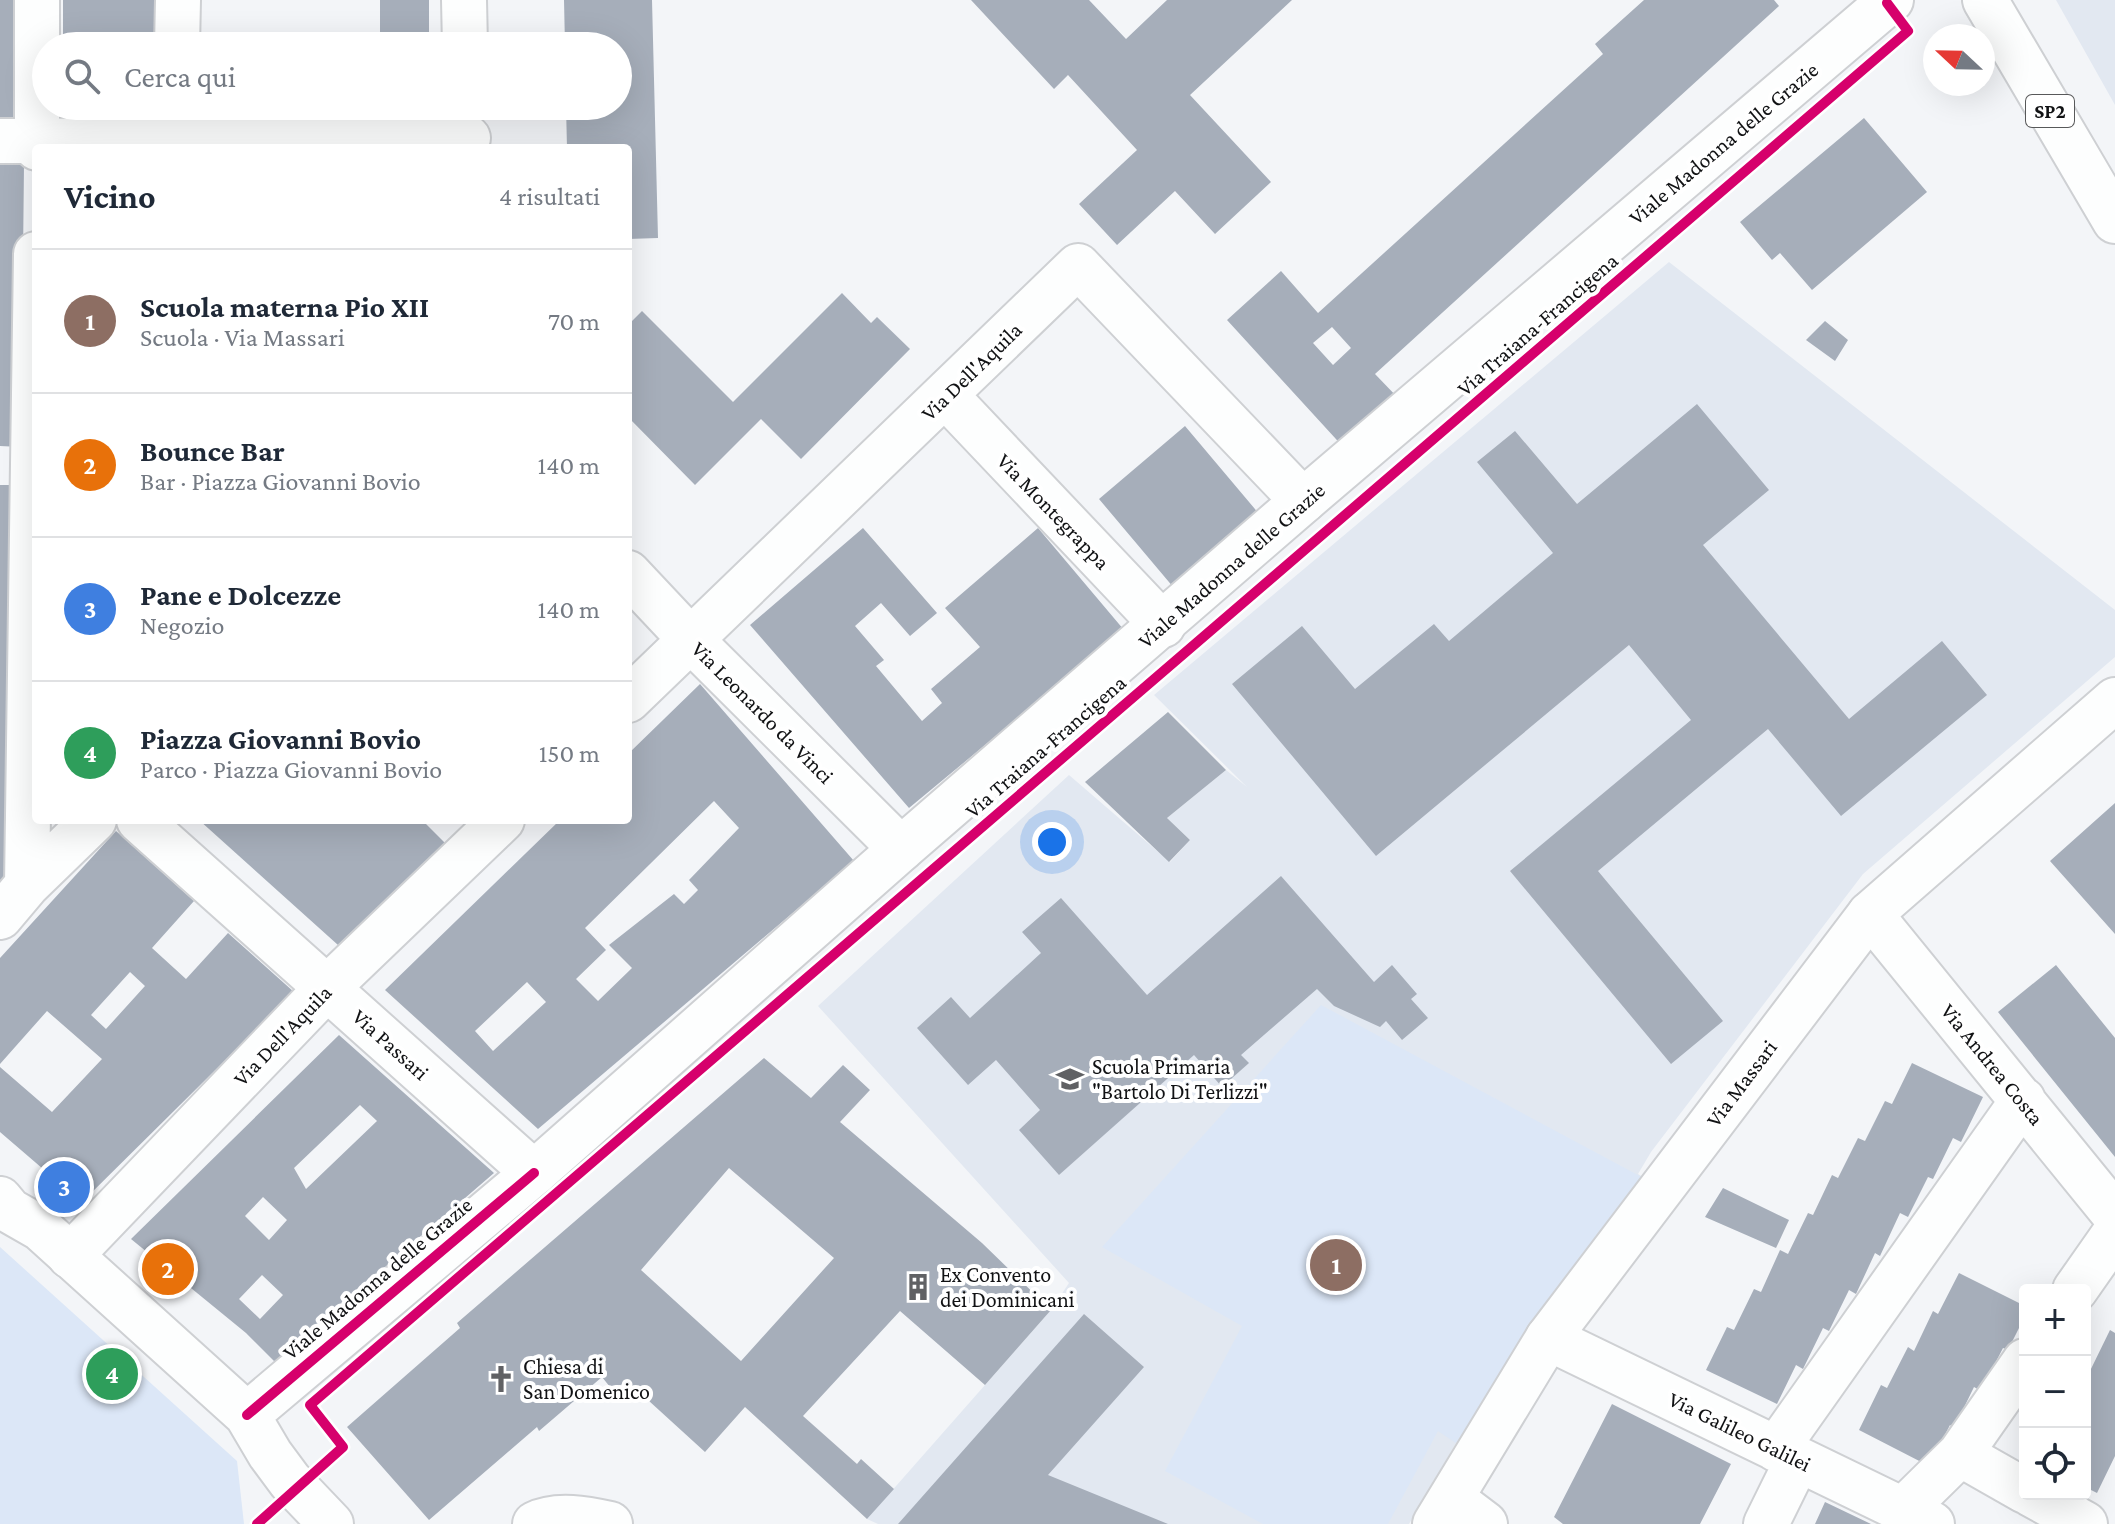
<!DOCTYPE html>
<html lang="it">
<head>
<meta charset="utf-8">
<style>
  :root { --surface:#fff; --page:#f2f2f3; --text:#1f2937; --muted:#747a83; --line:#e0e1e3; --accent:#b45309 }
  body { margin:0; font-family:"Crimson Pro",serif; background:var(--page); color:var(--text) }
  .controls { position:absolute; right:24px; bottom:24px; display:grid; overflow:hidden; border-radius:8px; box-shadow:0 8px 32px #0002 }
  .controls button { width:72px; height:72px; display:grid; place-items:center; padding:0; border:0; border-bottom:2px solid var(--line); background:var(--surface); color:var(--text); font:40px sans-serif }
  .compass { position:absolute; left:1923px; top:24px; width:72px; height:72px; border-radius:50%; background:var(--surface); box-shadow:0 8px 32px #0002; rotate:292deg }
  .you { position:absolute; left:1052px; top:842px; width:28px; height:28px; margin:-20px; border:6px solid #fff; border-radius:50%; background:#1a73e8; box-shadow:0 0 0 12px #1a73e833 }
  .badge { display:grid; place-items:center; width:52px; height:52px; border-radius:50%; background:var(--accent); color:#fff; font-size:26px; font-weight:700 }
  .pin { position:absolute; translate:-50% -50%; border:4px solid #fff; box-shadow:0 2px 8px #0006 }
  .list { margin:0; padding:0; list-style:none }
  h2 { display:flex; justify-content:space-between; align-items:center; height:104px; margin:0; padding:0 32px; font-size:34px }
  h2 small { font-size:26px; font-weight:400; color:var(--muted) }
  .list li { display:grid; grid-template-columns:52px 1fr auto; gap:24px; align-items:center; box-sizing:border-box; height:144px; padding:0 32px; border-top:2px solid var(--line) }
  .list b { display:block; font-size:30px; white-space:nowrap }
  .list p { margin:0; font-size:26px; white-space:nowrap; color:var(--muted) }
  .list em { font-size:26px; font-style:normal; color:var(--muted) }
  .icon { flex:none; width:44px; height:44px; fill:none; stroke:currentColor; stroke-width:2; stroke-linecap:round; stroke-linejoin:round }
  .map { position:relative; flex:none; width:2115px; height:1524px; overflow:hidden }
  .search { position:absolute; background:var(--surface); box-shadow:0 8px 32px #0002; left:32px; top:32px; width:600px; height:88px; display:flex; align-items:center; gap:20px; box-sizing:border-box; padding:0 28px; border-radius:44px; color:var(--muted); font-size:30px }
  .panel { position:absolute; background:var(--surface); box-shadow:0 8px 32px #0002; left:32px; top:144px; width:600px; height:680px; border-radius:8px }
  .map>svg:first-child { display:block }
</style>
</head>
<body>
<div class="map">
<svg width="2115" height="1524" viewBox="0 0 2115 1524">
  <rect width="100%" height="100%" fill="#f3f5f8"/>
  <path fill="#e2e8f1" d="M2056,0H2115V105Z
    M1669,262L2115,610V657L1863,874L1651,1152L1638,1174L1649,1181L1459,1438L1409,1524H878L867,1519L1051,1310L1069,1283L818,1006L1069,775L1170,862L1190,840L1167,818L1226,770L1247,787L1154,695Z"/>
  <path fill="#dce7f7" d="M1321,1005L1649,1181L1456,1443L1438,1431L1388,1524H1263L1165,1471L1242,1326L1102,1247Z
    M0,1247L237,1461L244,1524H0Z"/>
  <path fill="#a6aeba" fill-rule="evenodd" d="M0,0H26L24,120H0Z
    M63,0H159L158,46H63Z
    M380,0H429V46H284V37H380Z
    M564,0H652L658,238L628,239V148H567L566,106H618V46H565Z
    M971,0H1089L1126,39L1167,0H1292L1190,95L1271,182L1215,234L1175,191L1117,245L1079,204L1137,150L1068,75L1054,89Z
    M1644,0H1774L1779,6L1375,374L1400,400L1346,450L1227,320L1281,271L1318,313L1603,54L1595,44ZM1332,327L1351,348L1333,365L1313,343Z
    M62,106H158L157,121L62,120Z
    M1864,118L1927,192L1812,290L1780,253L1772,260L1740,222Z
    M0,164H24L21,447L0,446Z
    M842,293L871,323L877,317L910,349L801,459L761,419L695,485L628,417V325L642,311L733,402Z
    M1825,321L1848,340L1835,361L1806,340Z
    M1697,404L1769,490L1703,545L1849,719L1942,641L1987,695L1841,816L1768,729L1598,871L1723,1021L1671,1064L1510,871L1691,720L1629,645L1376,856L1232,684L1302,626L1355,689L1434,624L1449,641L1553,553L1477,462L1515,431L1577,504Z
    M1185,426L1260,515L1174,588L1099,499Z
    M0,485H19L18,878L0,898Z
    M863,528L937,613L910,636L881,603L855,626L884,660L876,666L922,721L942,703L931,689L980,647L945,608L1038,528L1124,630L909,808L750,625Z
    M700,684L854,861L538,1129L385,990L560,820H628V754ZM714,801L739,828L689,880L698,890L684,904L674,894L609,945L632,968L598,1001L576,979L606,950L585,928ZM527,982L546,1002L493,1051L475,1031Z
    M1168,712L1226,770L1167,818L1190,840L1169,862L1085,782Z
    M2115,803V934L2050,861Z
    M199,820H422L445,843L338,945Z
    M116,831L194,901L152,948L186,979L228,933L294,992L79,1205L64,1187L0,1132V1067L52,1112L102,1059L47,1011L0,1064V958ZM130,972L145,986L106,1029L91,1015Z
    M1281,876L1374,982L1392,965L1417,994L1411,999L1428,1018L1402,1040L1386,1021L1380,1027L1334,1006L1317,989L1241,1055L1249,1063L1222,1087L1194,1055L1059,1175L1019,1130L1040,1110L996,1060L968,1085L917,1028L951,997L970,1018L1041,953L1022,932L1061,898L1147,995Z
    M2056,965L2115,1038V1157L1998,1012Z
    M339,1035L494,1173L275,1362L246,1333L131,1239ZM360,1105L377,1121L306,1189L294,1168ZM263,1197L287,1220L269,1240L245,1216ZM262,1275L283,1295L260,1319L239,1299Z
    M764,1058L811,1098L843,1065L870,1090L840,1122L982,1243L1051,1310L985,1385L900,1311L803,1416L857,1464L861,1459L894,1489L867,1519L745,1407L705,1452L626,1380L614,1392L602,1377L539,1431L537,1427L429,1520L347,1427L460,1328L457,1323ZM729,1168L834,1258L741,1361L641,1270Z
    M1912,1063L1983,1097L1961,1142L1953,1138L1933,1179L1928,1177L1908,1217L1900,1213L1880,1256L1875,1253L1856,1294L1849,1290L1829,1331L1823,1328L1803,1369L1796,1365L1777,1404L1706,1370L1727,1327L1734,1330L1754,1289L1761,1292L1780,1250L1788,1254L1808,1213L1813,1215L1832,1175L1838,1178L1858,1138L1865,1141L1885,1101L1892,1104Z
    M1723,1188L1789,1220L1776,1248L1705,1217Z
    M1959,1273L2025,1306V1316L2008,1350L2003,1348L1981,1391L1974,1387L1954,1428L1950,1425L1929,1466L1859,1430L1881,1385L1887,1388L1908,1347L1914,1351L1933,1311L1938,1314Z
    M1084,1314L1144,1367L1048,1475L1168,1524H898Z
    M2110,1330L2115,1333V1456L2097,1493L2085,1487V1371L2089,1373Z
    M1612,1404L1731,1464L1700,1524H1563L1554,1517Z
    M1825,1502L1871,1524H1815Z"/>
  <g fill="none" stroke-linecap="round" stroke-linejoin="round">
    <g stroke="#ced0d3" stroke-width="48">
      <path id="street" d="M464,0L465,46
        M177,46L178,0
        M0,141L468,138
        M37,148V0
        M946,396L1163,625
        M628,573L691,640L901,849
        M628,700L1078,266L1303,501
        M139,820L534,1173
        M27,885L36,254
        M1870,914L2115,1215
        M0,917L27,885L94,820
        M70,1256L328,987L502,820
        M2075,1290L2115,1233
        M1548,1338L1932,1524
        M2025,1361L1960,1454L2025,1491
        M1776,1449L2023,1100
        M2031,1494L2085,1524
        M1452,1499L1485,1524
        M1903,1510L1960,1454
        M1766,1524L1798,1459"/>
    </g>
    <g stroke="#ced0d3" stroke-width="48">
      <path id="secondary" d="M0,1199L10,1211L40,1228L247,1415L270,1454L290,1481L331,1524
        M247,1415L534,1173L901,849L1303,501L1891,0
        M535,1524C557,1513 587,1519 610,1524
        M1435,1524L1548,1338L1870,914L2115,700"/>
    </g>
    <g stroke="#ced0d3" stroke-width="48">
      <path id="primary" d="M1985,0L2115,221"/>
    </g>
    <use href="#street" stroke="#fdfefe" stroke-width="44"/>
    <use href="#secondary" stroke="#fdfefe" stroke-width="44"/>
    <use href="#primary" stroke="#fdfefe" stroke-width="44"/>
    <g stroke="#fff" stroke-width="15">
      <path id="cycleway" d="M247,1415L534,1173
        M257,1524L343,1447L310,1405L1908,31L1887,3"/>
    </g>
    <use href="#cycleway" stroke="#d6006c" stroke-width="10"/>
  </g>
  <defs>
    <g id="school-bare" transform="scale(2.16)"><path d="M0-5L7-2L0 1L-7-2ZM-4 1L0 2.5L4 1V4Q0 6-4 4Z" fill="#606164" stroke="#fff" stroke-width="2.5" paint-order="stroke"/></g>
    <g id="building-bare" transform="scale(2.16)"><path d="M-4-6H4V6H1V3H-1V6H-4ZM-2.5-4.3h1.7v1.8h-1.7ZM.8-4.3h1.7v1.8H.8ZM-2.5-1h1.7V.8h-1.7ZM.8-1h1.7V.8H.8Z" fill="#606164" stroke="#fff" stroke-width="2.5" paint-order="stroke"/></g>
    <g id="church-bare" transform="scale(2.16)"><path d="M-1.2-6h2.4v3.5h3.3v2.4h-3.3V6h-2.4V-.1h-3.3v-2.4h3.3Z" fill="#606164" stroke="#fff" stroke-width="2.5" paint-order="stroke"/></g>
  </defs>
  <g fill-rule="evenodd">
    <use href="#school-bare" x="1070" y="1079"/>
    <use href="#building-bare" x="918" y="1287"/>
    <use href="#church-bare" x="501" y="1379"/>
  </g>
  <g text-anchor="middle" stroke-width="8" stroke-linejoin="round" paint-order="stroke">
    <rect fill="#fff" stroke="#58595a" stroke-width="2" x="2026" y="95" width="48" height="32" rx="6"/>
    <g font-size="20" font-weight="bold" fill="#111214">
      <text x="2050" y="118">SP2</text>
    </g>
    <g font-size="22" fill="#111214" stroke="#fff">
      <text transform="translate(1723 143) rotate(-40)" y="8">Viale Madonna delle Grazie</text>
      <text transform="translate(1537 324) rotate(-41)" y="8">Via Traiana-Francigena</text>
      <text transform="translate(971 371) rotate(-44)" y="8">Via Dell'Aquila</text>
      <text transform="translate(1054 511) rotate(46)" y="8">Via Montegrappa</text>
      <text transform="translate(1231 565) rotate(-41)" y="8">Viale Madonna delle Grazie</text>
      <text transform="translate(763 712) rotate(45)" y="8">Via Leonardo da Vinci</text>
      <text transform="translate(1045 746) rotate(-41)" y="8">Via Traiana-Francigena</text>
      <text transform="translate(282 1035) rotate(-46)" y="8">Via Dell'Aquila</text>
      <text transform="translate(391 1044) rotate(42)" y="8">Via Passari</text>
      <text transform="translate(1993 1064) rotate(51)" y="8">Via Andrea Costa</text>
      <text transform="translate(1741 1083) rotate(-53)" y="8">Via Massari</text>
      <text transform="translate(377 1278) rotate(-40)" y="8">Viale Madonna delle Grazie</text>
      <text transform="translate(1740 1431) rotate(26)" y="8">Via Galileo Galilei</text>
    </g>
    <g font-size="22" fill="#111214" stroke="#fff" text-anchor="start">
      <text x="1092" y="1074">Scuola Primaria<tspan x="1092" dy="25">"Bartolo Di Terlizzi"</tspan></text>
      <text x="940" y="1282">Ex Convento<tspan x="940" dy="25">dei Dominicani</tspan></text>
      <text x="523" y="1374">Chiesa di<tspan x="523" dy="25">San Domenico</tspan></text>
    </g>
  </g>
</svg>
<div class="controls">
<button>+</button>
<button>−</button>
<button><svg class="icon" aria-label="locate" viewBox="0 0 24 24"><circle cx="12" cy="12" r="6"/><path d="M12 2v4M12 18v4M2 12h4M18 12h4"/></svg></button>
</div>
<svg class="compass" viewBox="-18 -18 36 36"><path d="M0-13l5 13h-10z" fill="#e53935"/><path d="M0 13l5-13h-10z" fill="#747a83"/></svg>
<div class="you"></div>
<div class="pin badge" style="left:1336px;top:1265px;background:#8d6e63">1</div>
<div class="pin badge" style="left:168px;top:1269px;background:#e8710a">2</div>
<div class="pin badge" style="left:64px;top:1187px;background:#3f7fe0">3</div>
<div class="pin badge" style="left:112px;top:1374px;background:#2e9e5b">4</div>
<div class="search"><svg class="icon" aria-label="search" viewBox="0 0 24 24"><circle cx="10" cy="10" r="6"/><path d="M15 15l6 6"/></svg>Cerca qui</div>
<section class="panel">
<h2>Vicino<small>4 risultati</small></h2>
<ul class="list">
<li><span class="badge" style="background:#8d6e63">1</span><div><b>Scuola materna Pio XII</b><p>Scuola · Via Massari</p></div><em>70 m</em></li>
<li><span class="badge" style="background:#e8710a">2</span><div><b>Bounce Bar</b><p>Bar · Piazza Giovanni Bovio</p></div><em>140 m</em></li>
<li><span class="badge" style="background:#3f7fe0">3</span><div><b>Pane e Dolcezze</b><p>Negozio</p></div><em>140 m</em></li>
<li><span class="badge" style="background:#2e9e5b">4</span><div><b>Piazza Giovanni Bovio</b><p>Parco · Piazza Giovanni Bovio</p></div><em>150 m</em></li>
</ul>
</section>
</div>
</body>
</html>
